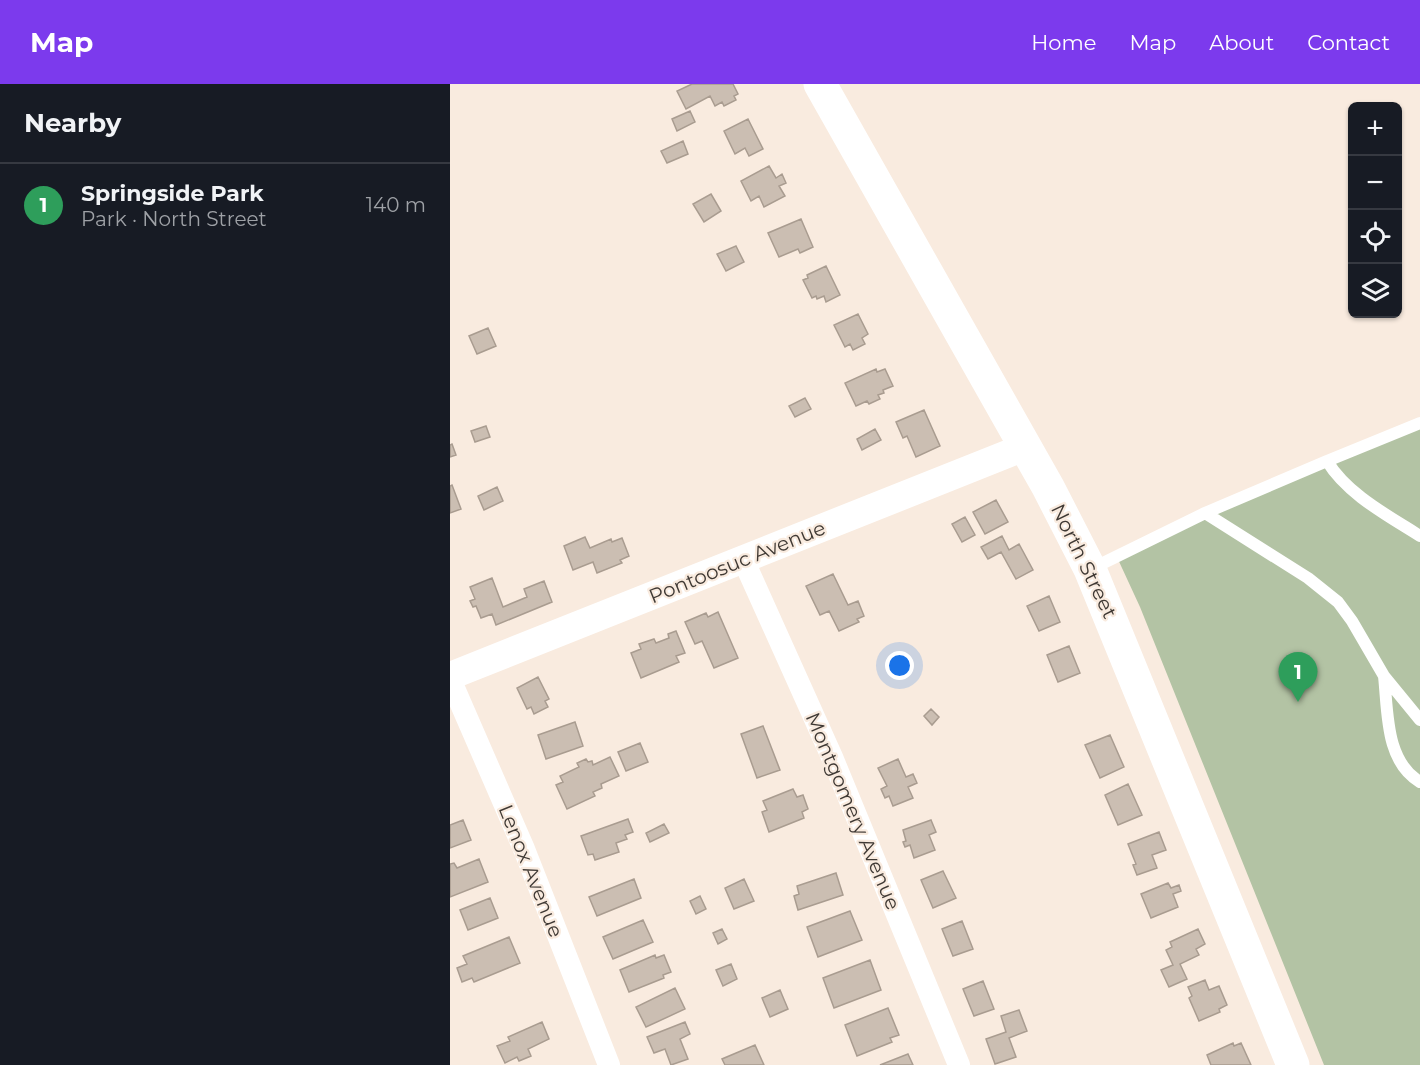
<!DOCTYPE html>
<html lang="en">
<head>
<meta charset="utf-8">
<style>
  :root { --surface:#171b24; --page:#242831; --text:#f1f3f6; --muted:#9ea1a6; --line:#363941; --accent:#7c3aed }
  body { margin:0; font-family:Montserrat,sans-serif; background:var(--page); color:var(--text) }
  .controls { position:absolute; right:18px; top:18px; display:grid; overflow:hidden; border-radius:9px; box-shadow:0 2px 4px #0004 }
  .controls button { width:54px; height:54px; display:grid; place-items:center; padding:0; border:0; border-bottom:2px solid var(--line); background:var(--surface); color:var(--text); font:30px sans-serif }
  .you { position:absolute; left:450px; top:582px; width:21px; height:21px; margin:-15px; border:4px solid #fff; border-radius:50%; background:#1a73e8; box-shadow:0 0 0 9px #1a73e833 }
  .badge { display:grid; place-items:center; width:39px; height:39px; border-radius:50%; background:var(--accent); color:#fff; font-size:20px; font-weight:700 }
  .pin { position:absolute; translate:-50% -50px; filter:drop-shadow(0 2px 3px #0008) }
  .pin::after { content:''; position:absolute; top:32px; width:21px; height:18px; background:inherit; clip-path:polygon(0 0,100% 0,50% 100%) }
  .list { margin:0; padding:0; list-style:none }
  h2 { display:flex; justify-content:space-between; align-items:center; height:78px; margin:0; padding:0 24px; font-size:26px }
  h2 small { font-size:20px; font-weight:400; color:var(--muted) }
  .list li { display:grid; grid-template-columns:39px 1fr auto; gap:18px; align-items:center; box-sizing:border-box; height:84px; padding:0 24px; border-top:2px solid var(--line) }
  .list b { display:block; font-size:22px; white-space:nowrap }
  .list p { margin:0; font-size:20px; white-space:nowrap; color:var(--muted) }
  .list em { font-size:20px; font-style:normal; color:var(--muted) }
  .icon { flex:none; width:33px; height:33px; fill:none; stroke:currentColor; stroke-width:2; stroke-linecap:round; stroke-linejoin:round }
  .map { position:relative; flex:none; width:970px; height:981px; overflow:hidden }
  header { display:flex; align-items:center; gap:36px; box-sizing:border-box; height:84px; padding:0 30px; background:var(--accent); color:#fff }
  header strong { font-size:28px }
  nav { display:flex; gap:33px; margin-inline-start:auto; font-size:21px }
  main { display:flex }
  aside { flex:1; background:var(--surface) }
  .map>svg:first-child { display:block }
</style>
</head>
<body>
<header>
<strong>Map</strong>
<nav><a>Home</a><a>Map</a><a>About</a><a>Contact</a></nav>
</header>
<main>
<aside>
<h2>Nearby<small></small></h2>
<ul class="list">
<li><span class="badge" style="background:#2e9e5b">1</span><div><b>Springside Park</b><p>Park · North Street</p></div><em>140 m</em></li>
</ul>
</aside>
<div class="map">
<svg width="970" height="981" viewBox="0 0 970 981">
  <rect width="100%" height="100%" fill="#f9ebdf"/>
  <path fill="#b3c3a4" d="M970,335V981H874L690,523L666,471Z"/>
  <path fill="#cbbeb2" stroke="#a99c90" stroke-width="1.5" d="M242,0H283L288,10L284,12L286,16L274,22L272,18L265,22L260,12L236,25L227,7Z
    M240,27L245,38L227,47L222,35Z
    M298,35L313,65L299,72L295,64L285,70L274,47Z
    M233,57L238,70L217,79L211,67Z
    M319,82L326,94L332,90L336,99L329,102L335,112L314,123L309,112L301,117L291,97Z
    M261,110L271,127L254,138L243,120Z
    M351,135L363,163L350,169L348,165L329,173L318,149Z
    M286,162L294,178L276,187L267,170Z
    M376,182L390,211L376,218L374,212L367,215L366,212L362,214L353,196L358,194L357,191Z
    M408,230L418,250L412,254L415,260L403,266L400,260L395,263L384,241Z
    M38,244L46,262L27,270L19,252Z
    M426,285L427,288L435,285L443,302L433,306L434,309L428,311L430,315L419,320L417,317L406,322L395,299Z
    M355,314L361,325L345,333L339,322Z
    M474,326L490,362L466,373L457,352L453,354L446,338Z
    M36,342L40,353L25,358L21,347Z
    M425,345L431,356L412,366L407,355Z
    M2,360L6,371L0,373V361Z
    M2,401L11,425L0,429V402Z
    M47,403L53,417L34,426L28,412Z
    M546,416L558,438L535,450L523,428Z
    M515,433L525,451L512,458L502,440Z
    M552,452L559,466L569,460L583,486L566,495L551,468L538,475L531,463Z
    M135,453L140,464L161,455L162,458L172,454L179,472L170,476L172,479L147,489L143,478L123,486L114,462Z
    M383,490L398,521L408,517L414,532L407,535L409,538L389,547L379,527L370,531L356,502Z
    M42,494L53,523L77,513L74,505L94,497L102,518L46,541L42,530L31,534L26,522L23,523L20,517L25,515L20,503Z
    M599,512L610,538L589,547L577,522Z
    M268,528L288,574L264,584L252,557L245,560L235,538L256,529L258,533Z
    M226,547L235,569L226,572L229,578L191,594L181,569L191,565L189,560L204,555L206,559L219,554L218,550Z
    M619,562L630,589L608,598L597,571Z
    M88,593L99,615L95,617L98,623L84,630L81,623L77,625L67,604Z
    M481,625L489,633L482,641L474,632Z
    M125,638L133,662L96,675L88,651Z
    M313,642L330,686L307,694L291,650Z
    M660,651L674,683L650,694L635,661Z
    M190,659L198,678L176,687L168,668Z
    M160,673L169,692L151,700L152,704L143,708L145,712L117,725L106,701L113,698L110,692L129,683L127,679L136,675L138,678L142,677L143,681Z
    M448,675L456,693L463,690L467,699L458,703L463,714L443,722L439,712L435,714L431,705L437,702L428,684Z
    M678,700L692,731L668,741L655,711Z
    M343,705L347,713L353,711L358,725L352,728L354,734L319,748L312,728L317,726L313,717Z
    M178,735L183,748L175,751L177,755L166,759L169,768L145,776L143,770L138,771L131,752Z
    M13,736L21,756L0,764V741Z
    M481,736L486,748L479,751L485,766L464,774L460,761L455,763L453,758L456,757L453,746Z
    M214,740L219,749L200,758L196,749Z
    M709,748L716,766L702,771L707,784L687,791L683,781L686,780L678,760Z
    M29,775L38,798L0,813V780L4,779L7,784Z
    M493,787L506,814L483,824L471,796Z
    M386,789L393,811L348,826L344,812L349,810L347,802Z
    M184,795L191,814L147,832L139,813Z
    M294,795L304,817L284,825L275,804Z
    M718,799L721,804L729,801L731,807L723,810L728,823L701,834L691,810Z
    M250,812L256,825L246,830L240,817Z
    M40,814L48,834L18,846L10,826Z
    M400,827L412,856L368,873L357,843Z
    M193,836L203,858L163,875L153,853Z
    M512,837L523,865L503,872L492,845Z
    M272,845L277,855L268,860L263,849Z
    M748,845L755,860L746,865L749,871L730,880L737,895L719,903L711,886L723,881L716,866L722,863L720,858Z
    M59,853L70,879L24,898L22,894L12,898L7,884L17,880L13,872Z
    M205,871L206,874L214,871L221,888L213,891L214,894L179,908L170,886Z
    M420,876L431,906L384,924L373,894Z
    M281,880L287,895L273,902L266,886Z
    M755,896L759,906L769,902L777,921L769,925L770,928L749,937L739,914L742,912L738,903Z
    M533,897L544,925L524,932L513,905Z
    M225,904L235,925L196,943L186,923Z
    M330,906L338,925L320,933L312,914Z
    M438,924L449,951L440,954L442,958L407,972L395,941Z
    M569,926L577,947L559,954L566,973L545,980L536,955L556,948L551,932Z
    M92,938L99,955L78,965L81,972L69,977L67,973L55,979L47,962L60,957L58,953Z
    M235,938L240,950L230,955L238,975L221,981L215,965L204,969L197,953Z
    M783,959L784,962L791,959L801,981H761L757,971Z
    M305,961L314,981H275L272,975Z
    M458,970L463,981H430Z"/>
  <g fill="none" stroke-linecap="round" stroke-linejoin="round">
    <path stroke="#fff" stroke-width="12" d="M970,339L877,377C897,410 937,431 970,452
      M755,429L858,494L888,518L902,537L934,592
      M641,485L755,429L877,377
      M970,636L934,592C938,628 935,677 970,698"/>
    <path stroke="#fff" stroke-width="22" d="M293,475L382,673L509,981
      M0,595L74,765L159,981"/>
    <path stroke="#fff" stroke-width="28" d="M0,592L575,363"/>
    <path stroke="#fff" stroke-width="33" d="M370,0L598,403L640,485L843,981"/>
  </g>
  <g text-anchor="middle" stroke-width="4.5" stroke-linejoin="round" paint-order="stroke">
    <g font-size="20" fill="#3f3934" stroke="#f9ebdf">
      <text transform="translate(634 477) rotate(64)" y="7">North Street</text>
      <text transform="translate(287 478) rotate(-22)" y="7">Pontoosuc Avenue</text>
      <text transform="translate(403 727) rotate(67)" y="7">Montgomery Avenue</text>
      <text transform="translate(81 787) rotate(68)" y="7">Lenox Avenue</text>
    </g>
  </g>
</svg>
<div class="controls">
<button>+</button>
<button>−</button>
<button><svg class="icon" aria-label="locate" viewBox="0 0 24 24"><circle cx="12" cy="12" r="6"/><path d="M12 2v4M12 18v4M2 12h4M18 12h4"/></svg></button>
<button><svg class="icon" aria-label="layers" viewBox="0 0 24 24"><path d="M12 4l9 5-9 5-9-5zM3 14l9 5 9-5"/></svg></button>
</div>
<div class="you"></div>
<div class="pin badge" style="left:848px;top:618px;background:#2e9e5b">1</div>
</div>
</main>
</body>
</html>
